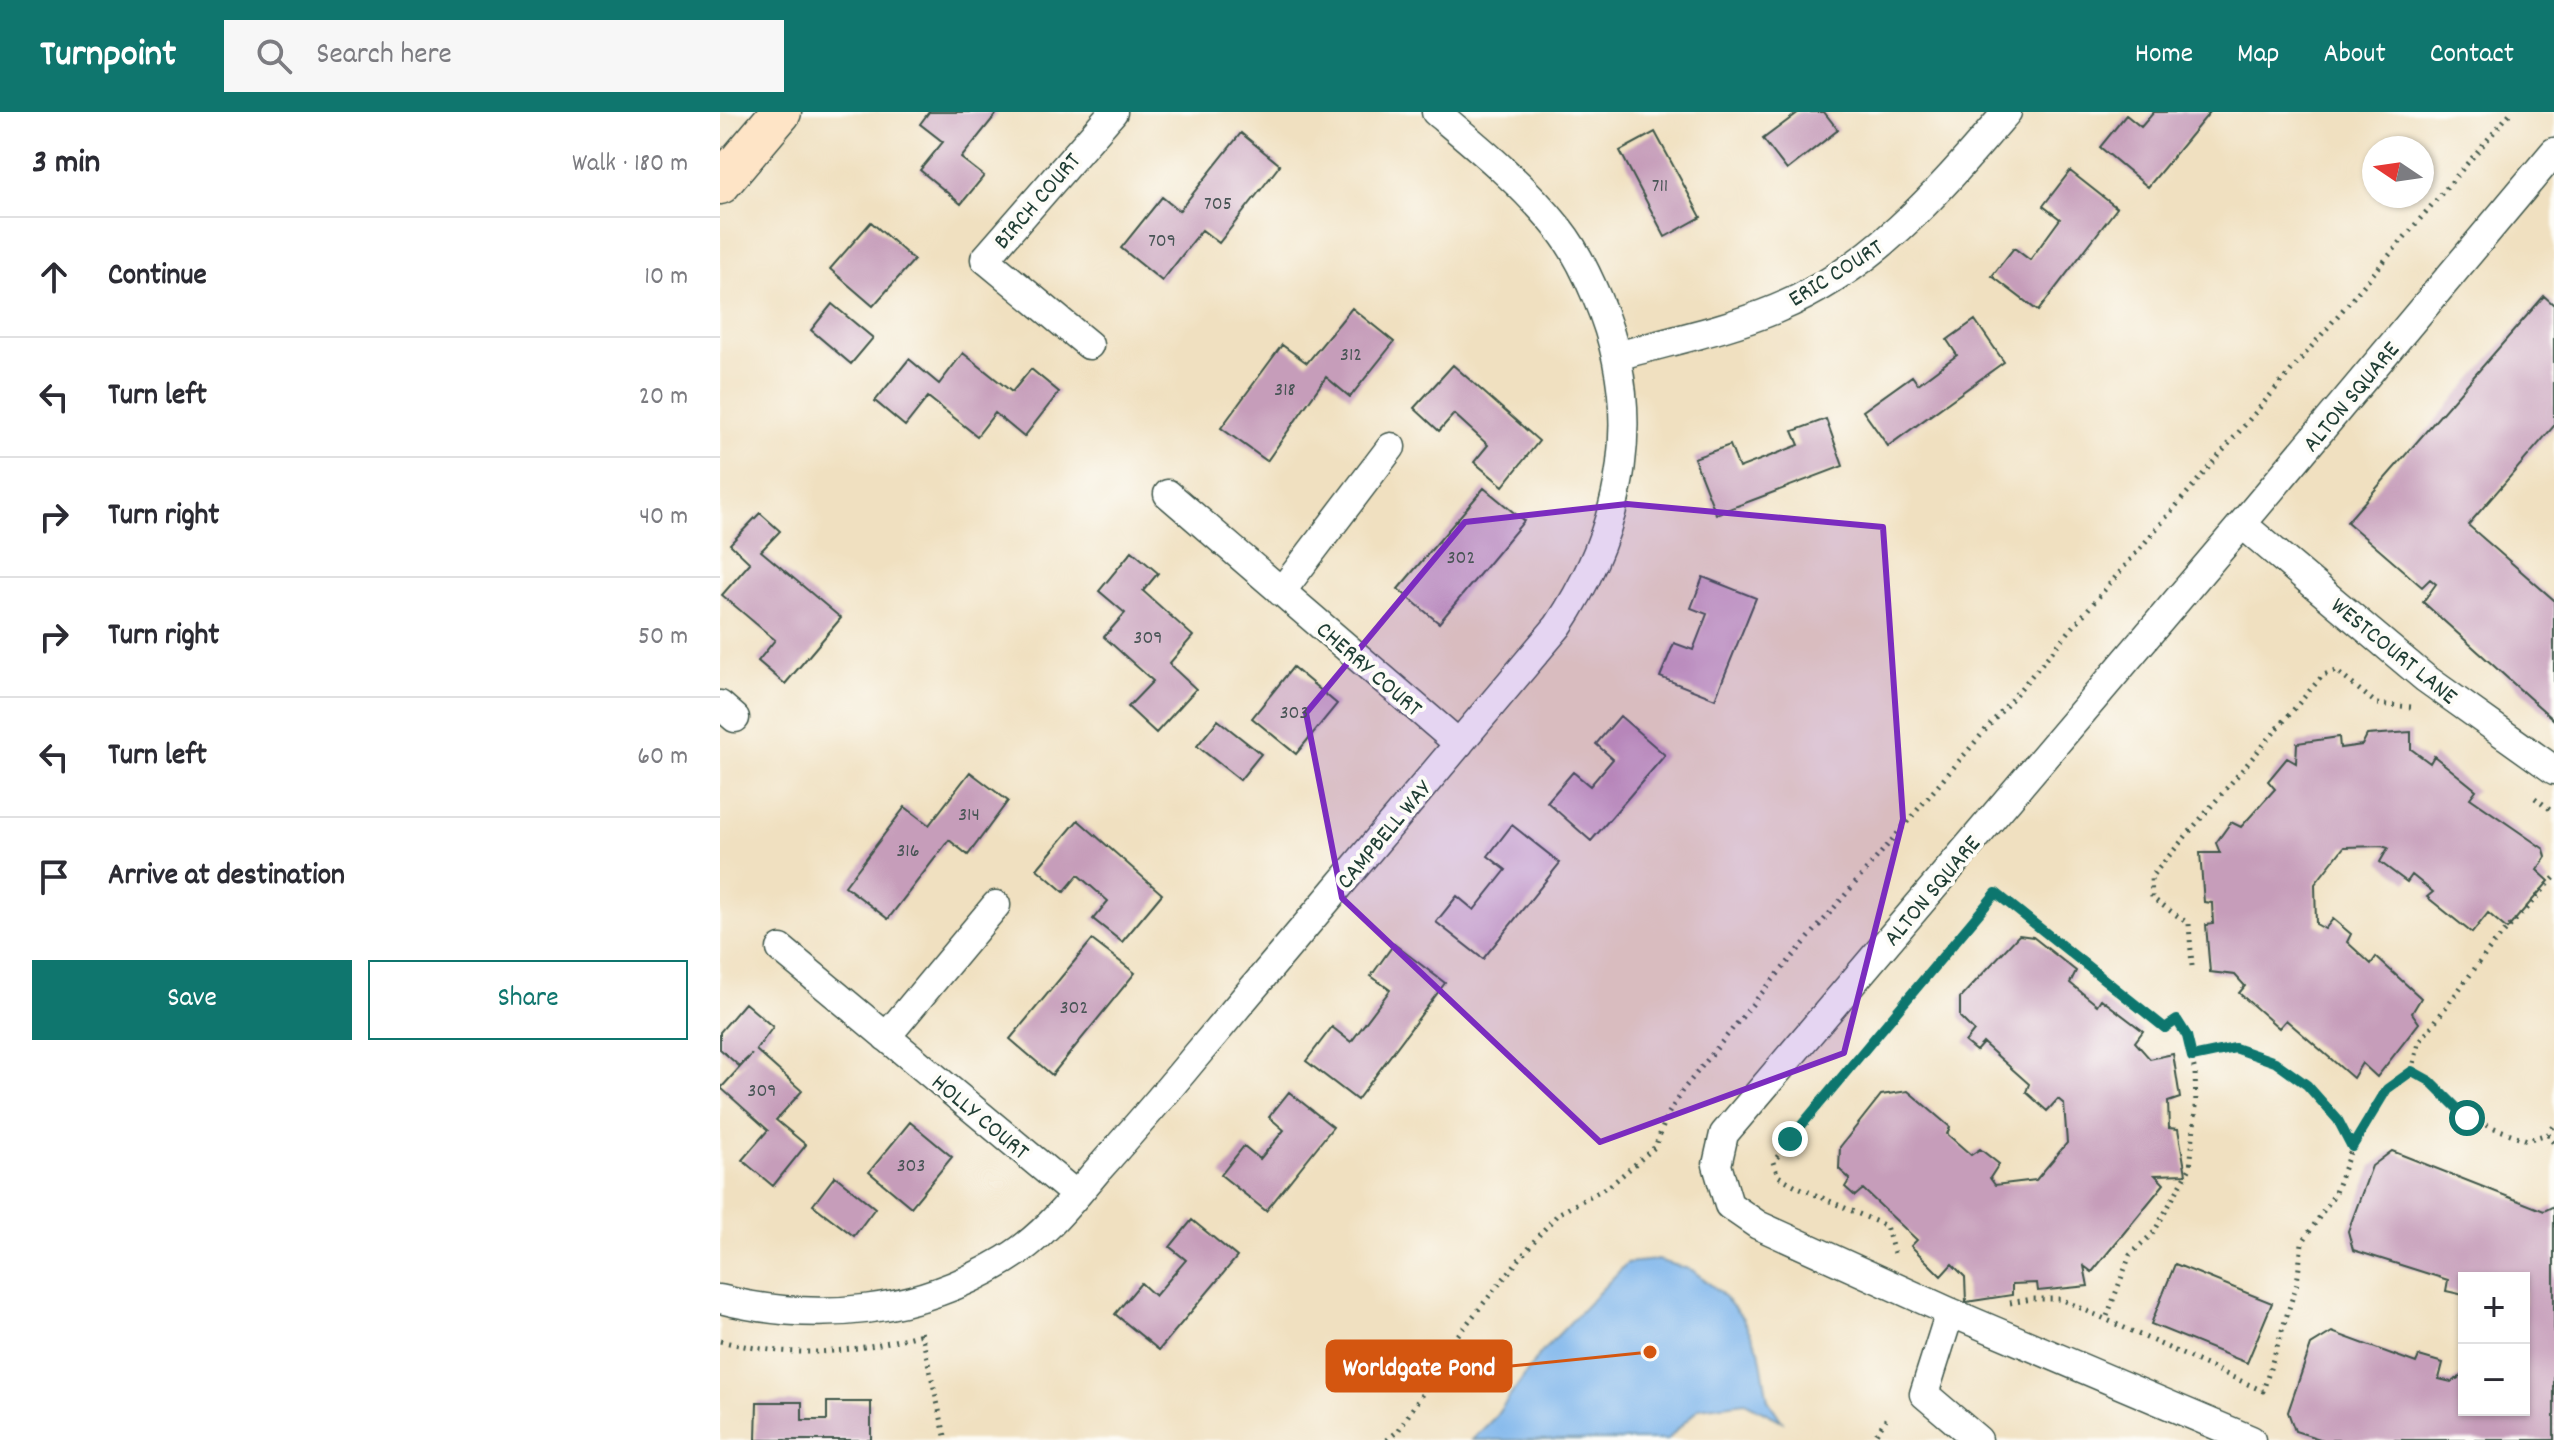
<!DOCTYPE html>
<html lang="en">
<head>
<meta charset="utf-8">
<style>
  :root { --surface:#fff; --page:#f7f7f7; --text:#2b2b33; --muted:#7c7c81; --line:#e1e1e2; --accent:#0f766e }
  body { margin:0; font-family:Dekko,sans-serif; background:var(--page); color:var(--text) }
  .controls { position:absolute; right:24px; bottom:24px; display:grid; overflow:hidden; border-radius:0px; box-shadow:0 2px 6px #0004 }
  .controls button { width:72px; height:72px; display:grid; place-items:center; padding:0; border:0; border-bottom:2px solid var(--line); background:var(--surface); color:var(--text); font:40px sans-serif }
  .compass { position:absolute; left:1642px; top:24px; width:72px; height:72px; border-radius:50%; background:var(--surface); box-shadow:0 2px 6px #0004; rotate:283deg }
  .stop { position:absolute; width:24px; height:24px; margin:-18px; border:6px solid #0f766e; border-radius:50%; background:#fff }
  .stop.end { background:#0f766e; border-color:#fff; box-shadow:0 2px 8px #0008 }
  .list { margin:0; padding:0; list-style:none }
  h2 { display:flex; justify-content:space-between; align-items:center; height:104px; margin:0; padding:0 32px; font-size:34px }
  h2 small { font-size:26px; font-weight:400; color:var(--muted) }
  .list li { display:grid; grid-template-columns:52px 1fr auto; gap:24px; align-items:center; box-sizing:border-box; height:120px; padding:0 32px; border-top:2px solid var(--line) }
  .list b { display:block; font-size:30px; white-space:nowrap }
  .list em { font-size:26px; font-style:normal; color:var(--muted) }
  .actions { display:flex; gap:16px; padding:24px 32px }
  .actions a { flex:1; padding:18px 0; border:2px solid var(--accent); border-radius:0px; text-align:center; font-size:28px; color:var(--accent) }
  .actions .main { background:var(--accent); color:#fff }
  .icon { flex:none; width:44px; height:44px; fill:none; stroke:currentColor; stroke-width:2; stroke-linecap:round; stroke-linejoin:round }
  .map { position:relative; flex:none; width:1834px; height:1328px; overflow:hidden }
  header { display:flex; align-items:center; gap:48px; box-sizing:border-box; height:112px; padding:0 40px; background:var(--accent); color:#fff }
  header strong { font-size:38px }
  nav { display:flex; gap:44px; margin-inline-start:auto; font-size:28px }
  .search { width:560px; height:72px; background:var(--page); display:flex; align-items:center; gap:20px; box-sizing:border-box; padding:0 28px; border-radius:0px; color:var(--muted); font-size:30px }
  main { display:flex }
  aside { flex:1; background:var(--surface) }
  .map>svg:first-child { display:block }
</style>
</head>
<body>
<header>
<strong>Turnpoint</strong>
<div class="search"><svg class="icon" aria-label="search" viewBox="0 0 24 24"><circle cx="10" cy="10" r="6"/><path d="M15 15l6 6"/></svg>Search here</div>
<nav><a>Home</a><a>Map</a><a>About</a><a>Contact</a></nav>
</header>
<main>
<aside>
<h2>3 min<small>Walk · 180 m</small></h2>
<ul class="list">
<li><svg class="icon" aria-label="ahead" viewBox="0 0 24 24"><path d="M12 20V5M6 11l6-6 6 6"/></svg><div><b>Continue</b></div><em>10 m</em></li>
<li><svg class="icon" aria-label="left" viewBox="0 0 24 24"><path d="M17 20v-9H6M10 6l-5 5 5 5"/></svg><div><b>Turn left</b></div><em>20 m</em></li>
<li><svg class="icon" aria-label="right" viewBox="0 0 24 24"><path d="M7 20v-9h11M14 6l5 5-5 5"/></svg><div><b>Turn right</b></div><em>40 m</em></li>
<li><svg class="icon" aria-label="right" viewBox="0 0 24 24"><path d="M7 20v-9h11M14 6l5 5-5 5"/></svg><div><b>Turn right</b></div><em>50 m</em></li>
<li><svg class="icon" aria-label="left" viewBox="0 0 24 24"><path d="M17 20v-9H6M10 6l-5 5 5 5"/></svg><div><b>Turn left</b></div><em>60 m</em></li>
<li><svg class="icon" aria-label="arrive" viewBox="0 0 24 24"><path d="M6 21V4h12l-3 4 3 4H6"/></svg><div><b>Arrive at destination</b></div></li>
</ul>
<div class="actions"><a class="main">Save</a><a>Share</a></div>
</aside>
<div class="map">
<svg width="1834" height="1328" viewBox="0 0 1834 1328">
  <rect width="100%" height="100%" fill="#fdfcf7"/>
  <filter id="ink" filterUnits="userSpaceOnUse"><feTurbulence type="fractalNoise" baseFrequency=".0125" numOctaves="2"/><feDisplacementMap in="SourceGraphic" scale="16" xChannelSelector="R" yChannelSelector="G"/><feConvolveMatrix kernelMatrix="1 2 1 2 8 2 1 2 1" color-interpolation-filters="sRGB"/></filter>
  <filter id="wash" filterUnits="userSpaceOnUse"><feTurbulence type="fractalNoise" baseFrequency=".006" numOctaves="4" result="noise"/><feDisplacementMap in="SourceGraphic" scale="32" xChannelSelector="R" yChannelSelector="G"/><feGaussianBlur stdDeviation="1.8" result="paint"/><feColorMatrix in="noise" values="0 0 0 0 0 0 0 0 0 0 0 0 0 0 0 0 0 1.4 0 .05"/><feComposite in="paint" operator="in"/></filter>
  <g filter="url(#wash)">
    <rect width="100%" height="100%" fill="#f0e0c0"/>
    <path fill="#7bb4eb" stroke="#4d7890" stroke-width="2" d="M937,1148L972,1158L1001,1181L1022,1205L1039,1238L1048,1288L1062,1309L1025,1290L979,1296L947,1328H752L776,1304L819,1243L907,1151Z"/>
    <g id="blocks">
      <path fill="#c69dba" d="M209,0H278L241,46L264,64L241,92L200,58L223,30L200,12Z
        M1079,0H1104L1118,18L1067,58L1043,27Z
        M1434,0H1490L1428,75L1380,35L1406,3L1421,15Z
        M935,20L981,105L945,125L900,39Z
        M521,21L560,53L499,131L482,118L442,169L401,136L442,85L459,99Z
        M1350,59L1397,96L1318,199L1272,164L1294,136L1310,148L1340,107L1323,94Z
        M151,110L194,148L153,194L110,157Z
        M1824,184L1834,193V314L1748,413L1834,488V608L1703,490L1716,472L1710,467L1702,475L1627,410Z
        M112,192L153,226L131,252L91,218Z
        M632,196L674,230L630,285L606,265L547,349L501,316L562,233L587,251Z
        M1255,208L1284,250L1168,334L1143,299L1192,264L1198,272L1237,243L1227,228Z
        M243,241L292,280L311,257L339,280L304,325L275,301L257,324L208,285L185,314L155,289L189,247L219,272Z
        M733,253L819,329L783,374L754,350L768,333L734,302L719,319L694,296Z
        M1106,307L1123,354L996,402L974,346L1010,333L1019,356L1079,333L1073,319Z
        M764,376L804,409L719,511L678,477Z
        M40,401L60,419L41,439L121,506L65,572L38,549L55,528L2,483L30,451L10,432Z
        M412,439L438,461L423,479L473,524L449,552L476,577L436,621L408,595L433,569L384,525L405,501L379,479Z
        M983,465L1036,486L995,587L940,565L954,531L973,538L987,502L971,496Z
        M573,555L617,592L576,642L532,606Z
        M900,604L945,643L871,729L827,690L853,660L870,674L893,647L876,632Z
        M498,608L541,642L520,668L477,634Z
        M1691,620V637L1710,651L1714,644L1756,678L1750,686L1824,737L1826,745L1817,758L1829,769L1787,817L1768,801L1752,821L1707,785L1713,780L1692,763L1687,770L1660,750L1668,736L1662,734L1624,735L1595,772L1596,812L1605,817L1613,807L1631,822L1627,830L1651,852L1656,845L1701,886L1692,901L1699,911L1657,965L1642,951L1633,966L1566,908L1559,916L1519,881L1525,874L1515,863L1490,860L1486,813L1493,812L1492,791L1484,790L1480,741H1500L1496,731L1511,710L1521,715L1555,677L1548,669L1567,646L1576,651L1577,631L1619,625L1620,636L1642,633L1647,623Z
        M250,660L288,689L248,743L229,728L168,807L125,774L185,695L209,713Z
        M358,708L442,782L402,830L373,807L388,789L358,763L344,780L317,757Z
        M792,713L840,751L763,847L716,810L737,784L754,798L786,758L768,744Z
        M1299,823L1313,825L1356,859L1350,871L1377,893L1381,887L1423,919L1415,930L1430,947L1453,942L1460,986L1448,990L1449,1016L1458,1017L1466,1062L1435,1063L1444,1072L1372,1160L1364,1154L1368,1174L1318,1179L1317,1171L1292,1172V1183L1246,1190L1245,1165L1232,1152L1221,1164L1191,1134L1197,1128L1143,1077L1135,1084L1125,1075L1130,1067L1119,1057L1120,1035L1161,983L1188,979L1230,1015L1227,1022L1251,1043L1260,1037L1279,1052L1270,1066L1275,1073L1316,1068L1347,1031L1344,992L1338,987L1327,999L1306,980L1309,972L1263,931L1256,939L1245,930L1254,919L1240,905V886Z
        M372,828L415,861L332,963L290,927Z
        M674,832L725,871L637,988L586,949L612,915L631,930L670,878L651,864Z
        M25,891L53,915L36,938L82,979L56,1008L86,1033L53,1074L22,1048L48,1018L1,976L32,942L19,954L0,937V920Z
        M569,980L613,1015L546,1099L501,1063L524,1034L540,1047L564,1018L549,1005Z
        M190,1010L232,1045L191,1095L149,1060Z
        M1672,1039L1824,1099L1834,1094V1328H1603L1575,1319L1568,1300L1591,1233L1612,1220L1696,1251L1699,1244L1723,1251L1719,1267L1731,1270L1744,1263V1298H1804V1166H1744V1183L1726,1179L1728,1168L1633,1138L1628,1119L1652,1054Z
        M115,1064L155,1096L134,1124L93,1093Z
        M472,1108L517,1145L439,1238L395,1202L421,1171L435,1184L466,1148L450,1135Z
        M1455,1152L1552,1191L1527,1251L1431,1212Z
        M37,1290H82V1308H107V1290H151V1328H36Z"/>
    </g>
  </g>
  <g filter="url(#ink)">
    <use href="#blocks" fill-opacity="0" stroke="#3e5549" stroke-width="2"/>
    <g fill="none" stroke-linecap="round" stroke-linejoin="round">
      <g stroke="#3e5549" stroke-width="31">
        <path id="street" d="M369,233L265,147L393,0
          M897,244C950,229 1005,218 1056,197C1155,156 1219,79 1287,0
          M448,382L739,632
          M1522,412L1705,566L1834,658
          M561,480L671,335
          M0,593L15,606
          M61,837L356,1083
          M166,925L276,793
          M0,1187C98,1212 198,1201 285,1148C322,1126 349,1092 376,1060C410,1022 443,984 475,945C596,801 717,658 838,514C905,414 925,298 877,186C867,162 855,137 839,117C803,72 760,37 716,0
          M1230,1200L1204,1282L1258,1328
          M1531,1328L1230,1200L1038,1113L1009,1093L997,1053L1004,1022L1522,412L1834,40"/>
      </g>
      <g stroke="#3e5549" stroke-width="43">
        <path id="secondary" d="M0,72L61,0"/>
      </g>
      <path stroke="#3e5549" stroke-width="5" stroke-dasharray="2 6" stroke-linecap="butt" d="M1815,686L1834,700
        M1834,766L1771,835L1699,931L1692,959L1710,969L1747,1006L1807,1028L1828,1022L1834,1014
        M1472,854L1469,812L1432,786L1431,765L1603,563L1616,559L1657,592L1691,595
        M1472,945L1515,936L1555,950L1587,973L1618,1008L1632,1034
        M1828,1022L1834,1032
        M1174,1141L1166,1114L1078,1075L1058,1064L1053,1050L1276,781L1445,916L1457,908L1467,924L1475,960L1476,994L1470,1056L1434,1120L1410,1143L1386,1207
        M1290,1191L1312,1187H1341L1543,1279L1577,1171L1582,1131L1614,1083L1632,1035L1650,1002L1667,977L1692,959
        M201,1220L226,1328
        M0,1229C77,1247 126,1242 202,1222
        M667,1328L678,1319L708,1273L724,1240L819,1123L838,1102L892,1072L935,1035L947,1004L962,979L1040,883L1791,0
        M1152,1328L1166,1307"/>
      <use href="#street" stroke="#fff" stroke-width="28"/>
      <use href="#secondary" stroke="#fee4c6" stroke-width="40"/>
    </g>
  </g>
  <g fill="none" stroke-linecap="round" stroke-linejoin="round" filter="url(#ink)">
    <path stroke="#0f766e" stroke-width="10" d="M1070,1027L1276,781L1445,916L1457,908L1467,924L1472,945L1515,936L1555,950L1587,973L1618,1008L1632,1035L1667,977L1692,959L1710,969L1747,1006"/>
  </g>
  <path fill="#7b2cbf" fill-opacity="0.2" stroke="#7b2cbf" stroke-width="6" stroke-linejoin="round" d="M907,392L1163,415L1183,707L1124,941L880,1030L622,786L586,601L745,410Z"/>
  <g text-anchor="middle" stroke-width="8" stroke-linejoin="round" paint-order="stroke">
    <g font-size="20" fill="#495556">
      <text x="940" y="79">711</text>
      <text x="498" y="97">705</text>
      <text x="442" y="134">709</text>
      <text x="631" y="248">312</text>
      <text x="565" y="283">318</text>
      <text x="741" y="451">302</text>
      <text x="428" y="531">309</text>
      <text x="574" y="606">303</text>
      <text x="249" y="708">314</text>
      <text x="188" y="744">316</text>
      <text x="354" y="901">302</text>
      <text x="42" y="984">309</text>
      <text x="191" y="1059">303</text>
    </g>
    <g font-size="24" fill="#1f3d34" stroke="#fdfcf7">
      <text transform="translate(316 88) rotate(-49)" y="8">BIRCH COURT</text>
      <text transform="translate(1115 160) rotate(-32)" y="8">ERIC COURT</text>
      <text transform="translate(1630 284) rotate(-50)" y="8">ALTON SQUARE</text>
      <text transform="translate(1675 538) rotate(39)" y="8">WESTCOURT LANE</text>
      <text transform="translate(650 556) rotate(41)" y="8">CHERRY COURT</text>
      <text transform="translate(663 722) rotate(-50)" y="8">CAMPBELL WAY</text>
      <text transform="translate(1211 778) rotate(-50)" y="8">ALTON SQUARE</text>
      <text transform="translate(261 1004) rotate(40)" y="8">HOLLY COURT</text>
    </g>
  </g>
  <path fill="none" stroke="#d45610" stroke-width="3" d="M930 1240L791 1254"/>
  <circle fill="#d45610" stroke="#fdfcf7" stroke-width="3" cx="930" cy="1240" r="8"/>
  <rect fill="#d45610" stroke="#d45610" stroke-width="3" x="607" y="1229" width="184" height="50" rx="8"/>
  <g font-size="26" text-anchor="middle" font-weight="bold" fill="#fff">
    <text x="699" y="1263">Worldgate Pond</text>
  </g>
</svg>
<div class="controls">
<button>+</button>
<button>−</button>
</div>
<svg class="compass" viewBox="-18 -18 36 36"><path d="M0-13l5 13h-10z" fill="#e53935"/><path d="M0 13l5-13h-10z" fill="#7c7c81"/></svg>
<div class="stop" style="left:1747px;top:1006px"></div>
<div class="stop end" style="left:1070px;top:1027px"></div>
</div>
</main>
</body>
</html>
